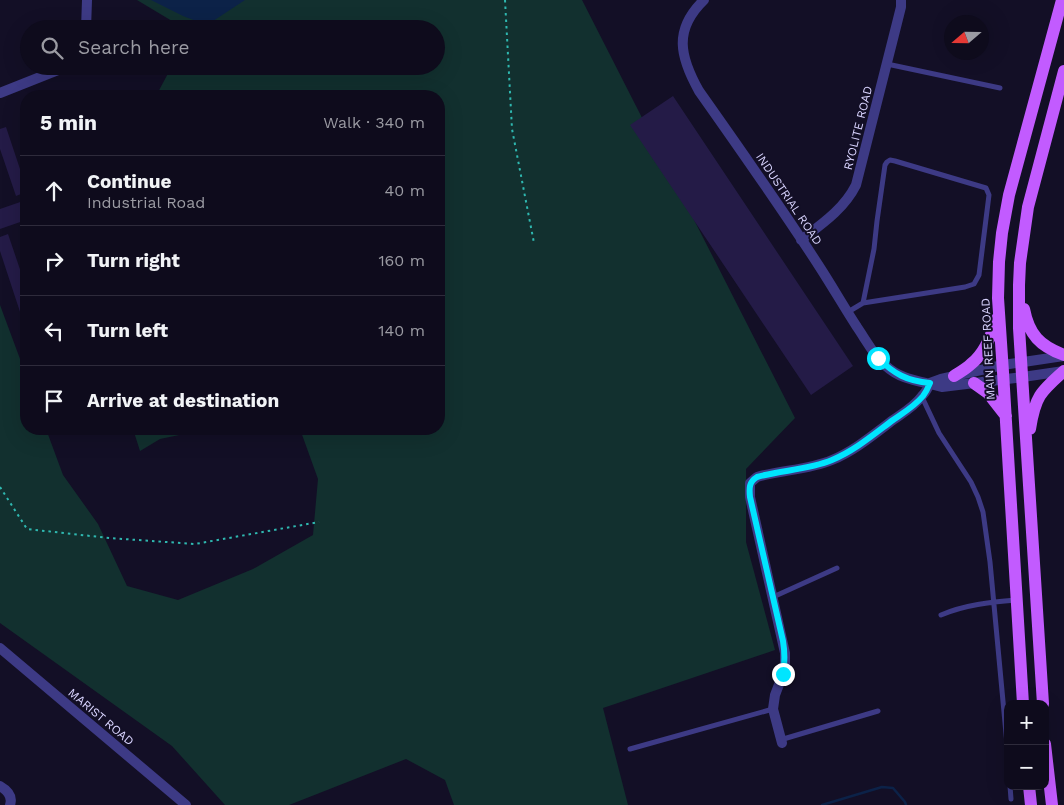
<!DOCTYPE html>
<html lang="en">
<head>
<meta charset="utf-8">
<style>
  :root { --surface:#0e0b1c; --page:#171425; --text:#f1f3f6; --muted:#9b9ba3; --line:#2e2b3b }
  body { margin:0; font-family:"Work Sans",sans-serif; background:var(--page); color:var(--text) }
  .controls { position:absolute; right:15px; bottom:15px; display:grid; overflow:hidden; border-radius:10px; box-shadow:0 5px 20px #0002 }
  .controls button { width:45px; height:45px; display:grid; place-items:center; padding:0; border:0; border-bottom:1px solid var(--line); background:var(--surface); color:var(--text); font:25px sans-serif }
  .compass { position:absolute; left:944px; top:15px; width:45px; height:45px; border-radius:50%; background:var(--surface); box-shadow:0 5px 20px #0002; rotate:250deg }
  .stop { position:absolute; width:15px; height:15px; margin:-11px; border:4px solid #00e5ff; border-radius:50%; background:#fff }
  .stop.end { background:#00e5ff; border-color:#fff; box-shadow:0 1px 5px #0008 }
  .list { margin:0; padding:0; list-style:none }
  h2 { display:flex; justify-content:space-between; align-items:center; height:65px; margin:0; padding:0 20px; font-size:21px }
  h2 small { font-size:16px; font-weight:400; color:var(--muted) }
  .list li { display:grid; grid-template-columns:32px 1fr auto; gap:15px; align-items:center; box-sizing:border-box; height:70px; padding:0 20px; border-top:1px solid var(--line) }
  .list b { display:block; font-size:19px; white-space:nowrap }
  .list p { margin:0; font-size:16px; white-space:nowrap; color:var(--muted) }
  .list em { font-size:16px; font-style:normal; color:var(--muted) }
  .icon { flex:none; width:28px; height:28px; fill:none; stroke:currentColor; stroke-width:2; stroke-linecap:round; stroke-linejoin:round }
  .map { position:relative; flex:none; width:1064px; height:805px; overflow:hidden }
  .search { position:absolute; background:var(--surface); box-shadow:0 5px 20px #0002; left:20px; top:20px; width:425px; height:55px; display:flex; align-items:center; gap:12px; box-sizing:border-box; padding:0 18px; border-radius:28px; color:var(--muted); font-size:19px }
  .panel { position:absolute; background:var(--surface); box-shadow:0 5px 20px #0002; left:20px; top:90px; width:425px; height:345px; border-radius:20px }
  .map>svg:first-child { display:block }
</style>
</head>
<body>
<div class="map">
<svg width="1064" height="805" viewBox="0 0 1064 805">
  <rect width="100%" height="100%" fill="#130f26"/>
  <path fill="#12302f" d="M137,0H582L795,418L746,469V542L775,650L603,708L628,805H454L445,780L406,759L289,805H225L172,746L0,623V305L26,375V429H46L63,475L98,524L127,586L178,600L253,569L313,535L318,479L300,429H439V96H156L172,66H436V29H180L177,24Z
    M133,429H208L160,439L140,451Z"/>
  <path fill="#0c2248" d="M151,0H245L207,25L183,16Z"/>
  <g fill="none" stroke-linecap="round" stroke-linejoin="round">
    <path stroke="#0c2248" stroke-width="2.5" d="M822,805L882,787L893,788L905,802L906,805"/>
  </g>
  <path fill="#241b47" d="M673,96L853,366L811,395L630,125Z
    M6,127L26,187V192L16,196L0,149V129Z
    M26,200V220L0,229V209Z
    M8,234L26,287V320L23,321L0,251V237Z"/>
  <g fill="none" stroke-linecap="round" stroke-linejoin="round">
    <path stroke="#2fb8b0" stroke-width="2" stroke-dasharray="2.5 4" stroke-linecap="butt" d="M505,0L512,129L534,243
      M0,487L27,529L109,538L195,544L319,522"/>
    <path stroke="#3d3a85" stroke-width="5" d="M887,64L1000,88
      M848,312L863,303L965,287L974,284L979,275L989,195L986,188L895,161L890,160L887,162L885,165L877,221L874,249L863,303
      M922,397L939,433L971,482L978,497L983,512L990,562L1008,755
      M773,597L837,568
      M941,615C964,605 991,602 1016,600
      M780,740L878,711
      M630,749L773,709
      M1010,786L1011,799"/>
    <path stroke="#3d3a85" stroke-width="10" d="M704,0C673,30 680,57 699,91C740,149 781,207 819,266C832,286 844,307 857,327C866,340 874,356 886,366C902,381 923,381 942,387L1023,377L1064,371
      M86,29L87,0
      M0,93L68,66
      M801,240C822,224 844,209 856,185L897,23L901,7V0
      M0,648L186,805
      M782,743L773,709L775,695L783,674L785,664V653L750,497V483L757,477C781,470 808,470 832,460C854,451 873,435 893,420C903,413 915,406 922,396C926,392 928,388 930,383L941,379L1003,365L1064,356
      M0,786C7,790 13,796 10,805"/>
    <path stroke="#c25bff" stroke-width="12" d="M1024,309C1029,335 1040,346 1064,355
      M954,376C960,372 966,369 971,364C986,352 991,334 998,317
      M974,383L988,393L1006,416
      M1030,429C1035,397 1040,392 1064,371
      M1023,704L1003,372L998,298L999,262L1002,233L1009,195L1062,0
      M1043,704L1023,391L1019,328V285L1020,263L1028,207L1064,71
      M1045,744L1052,805
      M1029,786L1031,805"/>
  </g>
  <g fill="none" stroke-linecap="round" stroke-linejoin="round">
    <path stroke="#00e5ff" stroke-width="6" d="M783,674C785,662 785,653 783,641L750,497C749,488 749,482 757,477C781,470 808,470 832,460C854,451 873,435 893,420C903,413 915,406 923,396C926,392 928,388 930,383C907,381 894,374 878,358"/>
  </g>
  <g text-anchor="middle" stroke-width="4" stroke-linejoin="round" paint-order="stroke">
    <g font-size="12" fill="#d9d4ff" stroke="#130f26">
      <text transform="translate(858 128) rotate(-76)" y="4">RYOLITE ROAD</text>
      <text transform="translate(789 199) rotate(56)" y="4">INDUSTRIAL ROAD</text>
      <text transform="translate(988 349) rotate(-93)" y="4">MAIN REEF ROAD</text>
      <text transform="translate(101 717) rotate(40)" y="4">MARIST ROAD</text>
    </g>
  </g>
</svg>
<div class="controls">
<button>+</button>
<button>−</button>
</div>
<svg class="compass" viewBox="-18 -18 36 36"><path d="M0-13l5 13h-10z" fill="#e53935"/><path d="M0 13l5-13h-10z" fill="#9b9ba3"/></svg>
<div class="stop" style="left:878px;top:358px"></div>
<div class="stop end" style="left:783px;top:674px"></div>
<div class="search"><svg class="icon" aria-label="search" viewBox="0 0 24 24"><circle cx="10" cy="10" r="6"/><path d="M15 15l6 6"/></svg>Search here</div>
<section class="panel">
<h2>5 min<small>Walk · 340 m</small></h2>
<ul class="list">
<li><svg class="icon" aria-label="ahead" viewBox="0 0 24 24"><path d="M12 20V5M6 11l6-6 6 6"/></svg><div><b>Continue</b><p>Industrial Road</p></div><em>40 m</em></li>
<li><svg class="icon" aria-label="right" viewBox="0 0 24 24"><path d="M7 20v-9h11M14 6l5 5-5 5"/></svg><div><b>Turn right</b></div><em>160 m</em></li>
<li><svg class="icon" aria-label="left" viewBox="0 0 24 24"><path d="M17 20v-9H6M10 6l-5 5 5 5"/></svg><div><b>Turn left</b></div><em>140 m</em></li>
<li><svg class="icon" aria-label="arrive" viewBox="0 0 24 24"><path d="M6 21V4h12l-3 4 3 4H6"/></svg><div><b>Arrive at destination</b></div></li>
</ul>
</section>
</div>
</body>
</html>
